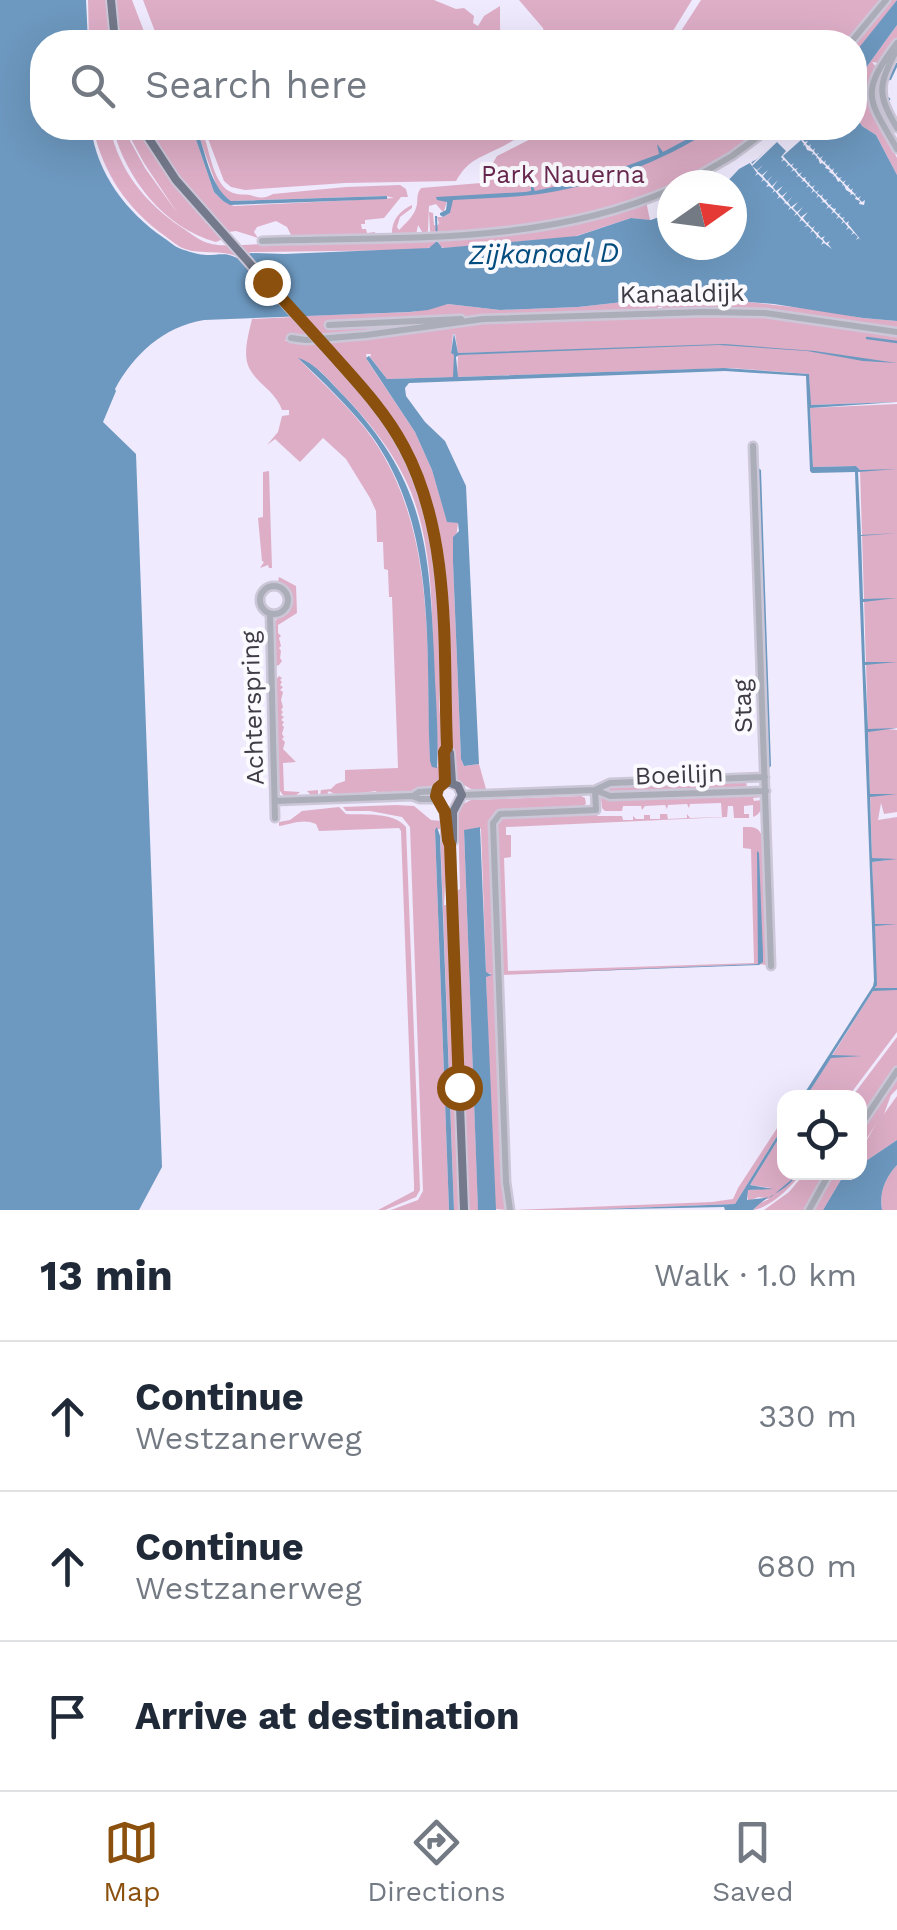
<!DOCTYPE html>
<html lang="en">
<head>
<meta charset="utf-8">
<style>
  :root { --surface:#fff; --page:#f2f2f3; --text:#1f2937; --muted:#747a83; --line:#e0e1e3; --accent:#8b500d }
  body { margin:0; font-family:"Work Sans",sans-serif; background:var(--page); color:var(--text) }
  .controls { position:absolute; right:30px; bottom:30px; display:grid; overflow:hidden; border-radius:20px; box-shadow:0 10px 40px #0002 }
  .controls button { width:90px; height:90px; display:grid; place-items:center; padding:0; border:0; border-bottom:2px solid var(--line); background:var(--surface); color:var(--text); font:50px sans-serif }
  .compass { position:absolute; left:657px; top:170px; width:90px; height:90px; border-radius:50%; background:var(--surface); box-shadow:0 10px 40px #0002; rotate:76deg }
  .stop { position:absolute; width:30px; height:30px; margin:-22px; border:8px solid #8b500d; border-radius:50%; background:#fff }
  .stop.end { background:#8b500d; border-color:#fff; box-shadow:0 2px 10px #0008 }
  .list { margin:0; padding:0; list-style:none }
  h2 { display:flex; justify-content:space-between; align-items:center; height:130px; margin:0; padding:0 40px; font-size:42px }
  h2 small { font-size:32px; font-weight:400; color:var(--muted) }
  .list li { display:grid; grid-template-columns:65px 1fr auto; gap:30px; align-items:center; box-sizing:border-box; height:150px; padding:0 40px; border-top:2px solid var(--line) }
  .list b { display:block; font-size:38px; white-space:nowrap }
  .list p { margin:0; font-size:32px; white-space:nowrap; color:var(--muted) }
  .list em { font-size:32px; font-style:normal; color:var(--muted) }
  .icon { flex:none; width:55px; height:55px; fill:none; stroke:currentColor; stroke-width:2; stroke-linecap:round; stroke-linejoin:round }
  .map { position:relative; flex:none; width:897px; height:1210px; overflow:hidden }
  .search { position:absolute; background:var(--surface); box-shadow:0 10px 40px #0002; left:30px; right:30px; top:30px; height:110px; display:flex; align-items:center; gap:25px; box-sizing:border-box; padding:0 35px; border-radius:40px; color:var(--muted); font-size:38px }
  .sheet { height:580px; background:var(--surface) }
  nav { display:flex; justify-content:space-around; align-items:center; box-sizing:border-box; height:140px; border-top:2px solid var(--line); background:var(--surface); font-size:28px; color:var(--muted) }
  nav a { display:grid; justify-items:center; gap:5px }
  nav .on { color:var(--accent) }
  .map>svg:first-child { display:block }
</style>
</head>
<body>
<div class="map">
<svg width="897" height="1210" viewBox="0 0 897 1210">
  <rect width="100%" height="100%" fill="#efeafd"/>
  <path fill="#deaec7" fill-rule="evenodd" d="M88,0H107L111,42L108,37L105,39V42H89Z
    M113,0H132L148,42H121Z
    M143,0H434L456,9L464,8L474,16L473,23L478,26L484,16L500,6V29L506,42H159Z
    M519,0H692L666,42H650L639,33L630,36L624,42H546L543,28Z
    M701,0H885L849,42H674Z
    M888,0H897L855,54V48H858L854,42Z
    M897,25V39L879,63L872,62L876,67C860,97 874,117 889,144C891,149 895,153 897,158C897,164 897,169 897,175L876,135L862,126L855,114V83Z
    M93,128H110C119,170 145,203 181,227C189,232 198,240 208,243C225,249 273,242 294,242L295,244L302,241L436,237V243L432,247L418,250L251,252L238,257C222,249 202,255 185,249C178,247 171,240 165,236C127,209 103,173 93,128Z
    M113,128H123L145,168L178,214L144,163L125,128H134L142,140L139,128L165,171L223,239L216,242C164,228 125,177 113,128Z
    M146,128H192L214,192L223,201L234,206L394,198L386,196L231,201L222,195L217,187L196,128H200L203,133C210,151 213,186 233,193C238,195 244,194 250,195C260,198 264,199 273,194L346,187L400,185L406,189L408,197H401L384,218L365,220V224H361L362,229H366L367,233L375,232V236L292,237L287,227L276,221L257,227L254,232L258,238L236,231L228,232L180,180Z
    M204,128H536C521,135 507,145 493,151C475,160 467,162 456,181L345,183L245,190L231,187L224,181Z
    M552,128H767C749,143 694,183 672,185V188L616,209L527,228L433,234L430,231L429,212L433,213L434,225L437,226L439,223L437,217H443L450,213L447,201L444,211H442L436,204L429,206L428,231L424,235L418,225L416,235L392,236C391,221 399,211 412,205V208L400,217L397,227L399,230C404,225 414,216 416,208C419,200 415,196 421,188L481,183L497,156Z
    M646,201L650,220L631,218L573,237L445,248L440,247L438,237L482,235L486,237L489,235L494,236L495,234L506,233L507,235L521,231L522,233C529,230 568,224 574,224V222H586V219L600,216L601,218C614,208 632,211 646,201Z
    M732,300L819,310L863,318L897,321V330L750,309L705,308L704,310L662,311V307H658V311L611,313L610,310H601V313L598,311L565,315L433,317L407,321L330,323L329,327L332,328L446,321L445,324L369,334L320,337L302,316L413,312L448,304L500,310L578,307L623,302Z
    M653,314L771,315L897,334V402L810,405L809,374L730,368L457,377L458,355L505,352L458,353L455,334H453L451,353L454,355V377L387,379L370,357L371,354H366L367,360L415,432L432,470L447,521L458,523L453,562L461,759L464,766L479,764L486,789H471L457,781L455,773L449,723L446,633C449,620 449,609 445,597C437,475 403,428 325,339L483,321Z
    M293,317L312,337L290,338L284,341L300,340L309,343L314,340C344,375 376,406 400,446C443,521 442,617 439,700C439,713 442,725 443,738C443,751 443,764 442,776C429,796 400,793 378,794L376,791L338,796L329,791L326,796L313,797L307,791L318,790V794L320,795L321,790L331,789L336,784L345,781V770L398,768L392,597H389L388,570L384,569L383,542H377L376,511L370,498L346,459L323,438L300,462L275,439L267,445L278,432L282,416L289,415V410H282C275,389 252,382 247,362C244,349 249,332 252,319ZM299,359C317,363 333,385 346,398C372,425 397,457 411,492C431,543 432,599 433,651C435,690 436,728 438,767L430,761C426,653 437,532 373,439C352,409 324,385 299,359Z
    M897,404V728L888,729L897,730V812L884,814L881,803L878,820L897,817V988L886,989L897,990V1032L848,1097H806L873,991L876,990L872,862L889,860L872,858L860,470L856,466L813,467L810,408Z
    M269,471L272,568H269L268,565L260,568L264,562L262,561L258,518L263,517V472Z
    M279,577L296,586L297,613L278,625V633L281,636L279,638L281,646L279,648L281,651L280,658L282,661L279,665L276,666L273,664V623C288,608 303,599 278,582Z
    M279,676L282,678L280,680L282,682L280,685L283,687L280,690L283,692L281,700L283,707L281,710L283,712L281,715L284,717L281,720L284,722L282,725L284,727L282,734L284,737L282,739L285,742L283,749L296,762L283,763L284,791L300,792L294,797L283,795L278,788L274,682Z
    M746,780L747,790L611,794L608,787L609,785Z
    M761,792L762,797L753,798L754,801L762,800C762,808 761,814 753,817V805L744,806V814H749V818H734L733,806H728L727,817L506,827V835H511V857L504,858L508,971L754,963L751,849L743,848V827C753,827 758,826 762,836L767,965L759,964L762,949L758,851V964L502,975L497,822L499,819L594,813L598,816H622L623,820H633V816L636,819H644V815H650V819H660V814H667L668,819L687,818V814L690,818L722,817L721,803L690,804L689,808L687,804L668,805L667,809L665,805L645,806L642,810L641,806H623L622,811H605L602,808L601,798Z
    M581,796L585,798L586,804L578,808L496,812L490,821L508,1210L494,1209L486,976L491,975L490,973H486L481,829L479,827L464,831L478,1207V1210H467L456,910L458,890L460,889L458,817L455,816L463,804L471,800Z
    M396,805L414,806L431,820L442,821L446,864L444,905H447L450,929L460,1210H454L440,829L435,830L449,1210H391L418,1200L423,1191L410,827L402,817L370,811H346L343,807Z
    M339,807L346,814C365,815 394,812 406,827L420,1190L416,1197L385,1210H378L414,1191V1184L401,831L399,828L319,831L316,824C303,818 292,824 279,826V822L290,820L302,811Z
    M897,1037V1067L860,1120V1098H851Z
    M897,1075V1089L891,1095L884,1114L897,1096V1140L860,1165V1152L876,1124L860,1149V1129L877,1100Z
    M783,1119L784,1125L735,1204L578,1210H514L712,1202L733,1199L738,1188Z
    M784,1130V1172L802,1173C791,1187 770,1208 753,1210L758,1204L769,1199L759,1197L748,1201L747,1190L771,1188L750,1185Z
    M897,1165V1210H882C879,1193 885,1178 897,1165Z
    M805,1173H827L806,1210H764L789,1192Z
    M833,1173H845L823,1210H812Z"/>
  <path fill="#6d98bf" d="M0,0H86L88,42H42V128H91C97,173 126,212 164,238C170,242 176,248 184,250C191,252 199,255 207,255C219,255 226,252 237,258L251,253L284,254L429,248L436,242L435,216H437L438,242L442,248L577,236L631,218L651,220L672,212V245H732V185H724L739,169L757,159L791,128H854L855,114L862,126L876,135L897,175V321L863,318L774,304L725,300L623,302L578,307L500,310L448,304L428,310L410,312L204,320C163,327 134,354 115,389L116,391L103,422L136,454L162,1167L139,1210H0Z
    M897,0V25L855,83L854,54Z
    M192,128H196C206,151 209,186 231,201L387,196V199L230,205L223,201L214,192Z
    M708,128H714C662,162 601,185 539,194C511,198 482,198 453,200L450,213L443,217L440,215V213L446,210L447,202L437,200L436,197L525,192L531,191V182L535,191L589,179L596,177L595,168L599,176L659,154L657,144L663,152Z
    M454,333L458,353L724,344L815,351L897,363L863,361L807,351L719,345L459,355L456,357L458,377L724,368L809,374L811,405L897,402L810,408L813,467L856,466L860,470L897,469L858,472L861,535L897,533L861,536L863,599L897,598L863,602L865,662H897L865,665L868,729L897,728L868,732L870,794H897L870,797L872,858L897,859L872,862L875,924H897L875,926L877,985L875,988H897V990L873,991L832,1055L862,1056L831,1058L806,1097H802L873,986L874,981L855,472L812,473L810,471L806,376L725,371L409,383L405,388L406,396L425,422L445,441L466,486L479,764L464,766L461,759L453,562V537L459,531L458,523L447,522L432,470L415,432L366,358L369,356L387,379L453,377L454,355L451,353Z
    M298,358C315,362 331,383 344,396C424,480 429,544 434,654C435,691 439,731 437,768L432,767L430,761C425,652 439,529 371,435C350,407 322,381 298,358Z
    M749,449L751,450L759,703H757Z
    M758,468L761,470L771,766L769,768L755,471Z
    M437,827L440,836L454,1210H449L435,830Z
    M480,827L486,972L492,975L486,977L496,1210H478L464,830Z
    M757,851L759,853L763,955V962L759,965L508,974L758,964Z
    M784,1125V1130L750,1185L773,1189L748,1190L747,1200L771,1197L799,1173C784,1194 767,1194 753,1210H725L724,1207L578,1210L735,1204Z
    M897,1140V1165C885,1178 879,1193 882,1210H823L845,1173L860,1172V1165Z"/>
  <path fill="#efeafd" d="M785,128H806L808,130L813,128L802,139L805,142L808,141L806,144L809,146L811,144L810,147L813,150L815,148L814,151L816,154L819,153L817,155L820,158L823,156L821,159L824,162L826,160L825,163L828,166L830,164L829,167L832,170L834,168L833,171L835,174L838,172L836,175L839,178L842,177L840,179L843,182L846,180L844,183L847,186L850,184L848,187L851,190L853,188L852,191L855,194L857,192L855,195L858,198L861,196L859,199L862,202L865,200L864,205L859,204L860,201L855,199L856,197L853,194L850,195L851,193L846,190L844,185L842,186L843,184L840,181L838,182L835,176L833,177L834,175L829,172L830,170L825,168L826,166L822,163L820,164L818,158L816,159L817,157L814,154L812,155L813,152L807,150L805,145L803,146L804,144L801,140L783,156L791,165L794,163L792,166L795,169L798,168L796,170L799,174L802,172L800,175L803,178L806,177L805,179L808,183L810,181L809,184L812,187L815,185L813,188L816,192L819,190L817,193L821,196L823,194L822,197L825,200L828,199L826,201L829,205L832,204L830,206L834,209L836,208L835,211L838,214L841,213L839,215L842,218L845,217L843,219L846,223L849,221L848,224L861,240L859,238L856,240L858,237L854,233L851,235L853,232L849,228L846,230L848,227L844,222L841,224L843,221L839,217L836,219L838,216L834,212L831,214L833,211L829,207L826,209L828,206L824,202L821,203L823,201L819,196L816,198L818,195L814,191L811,193L813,190L809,186L806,188L808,185L804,181L801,182L803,180L799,176L796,177L798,175L794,170L791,172L793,169L789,165L786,167L788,164L784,160L781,162L783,159L781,157L786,151L777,142L752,166L757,170L763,165L757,171L762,175L768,170L763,176L767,181L773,175L768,181L772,186L778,180L773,187L776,191L783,186L778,192L782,196L788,191L783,197L787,202L793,196L788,202L791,207L798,202L793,208L797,212L803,207L798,213L801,217L808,212L803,218L807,223L810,221L808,224L812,228L815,226L813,229L817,233L820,231L818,234L821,238L825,236L823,239L826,243L830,241L828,244L832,249L824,243L821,245L823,241L818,237L816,239L817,236L813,231L810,233L812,230L808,226L804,227L807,225L802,220L799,222L801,219L797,214L794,216L796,213L791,208L788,210L790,207L785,203L783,205L785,202L780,197L777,199L779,196L775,191L772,193L774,190L769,186L766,187L768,184L764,180L761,182L763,179L758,174L755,176L757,173L749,162L751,161L752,164L757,159L777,140L775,137Z"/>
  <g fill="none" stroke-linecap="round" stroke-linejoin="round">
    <path stroke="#6d98bf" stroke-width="2.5" d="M890,79L897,64
      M886,89V97L889,99
      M867,338L897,342"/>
    <g stroke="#ccc7d8" stroke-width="11">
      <path id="minor" d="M851,42L886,0
        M897,43C859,94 868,98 897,149
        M896,51C878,86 877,94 897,128
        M682,185L732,156L770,128
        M262,241C400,236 543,246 672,189
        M329,325L461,319
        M291,338L306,340L366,335L483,319L704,312L765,313L897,332
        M753,446L771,966
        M260 600a14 14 0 1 1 28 0a14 14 0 1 1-28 0Z
        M270,614L275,818
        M595,790L610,783L765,777
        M462,795L595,790L610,796L766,791
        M413,796L419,792L436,791
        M275,801L412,796L420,799H436
        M860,1126L897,1071
        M510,1210L506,1182L493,823L500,814L596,810L595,790
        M809,1210L830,1172"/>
    </g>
    <g stroke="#ccc7d8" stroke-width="12">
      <path id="major" d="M111,0L115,42
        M142,128L176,180L267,283
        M329,351C355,380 381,407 400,441C452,530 443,647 447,747L445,752V782
        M447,748L450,753L452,782
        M450,845L447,840L445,812L436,796L440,785L448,782L458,786L462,795L453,812V841L450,845L464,1210"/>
    </g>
    <use href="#minor" stroke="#abaeb8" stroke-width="6"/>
    <use href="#major" stroke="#74798b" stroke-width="8"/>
    <g stroke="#ccc7d8" stroke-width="12" stroke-linecap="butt">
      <path id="major-bridge" d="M267,283L329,351"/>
    </g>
    <use href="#major-bridge" stroke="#74798b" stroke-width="8"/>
  </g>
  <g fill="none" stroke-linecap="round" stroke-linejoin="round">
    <path stroke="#8b500d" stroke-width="12" d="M267,282C290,307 312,332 334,356C360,385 386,413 404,447C452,536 443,649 447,747L444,752L445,782L438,788L436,796L445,812L448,840L450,845L459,1087"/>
  </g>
  <g text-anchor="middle" stroke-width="8" stroke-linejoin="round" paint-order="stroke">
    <g font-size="25" fill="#69284e" stroke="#fbfaff">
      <text x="563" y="183">Park Nauerna</text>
    </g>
    <g font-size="25" fill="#3e3b45" stroke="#fbfaff">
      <text transform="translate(682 293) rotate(-1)" y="9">Kanaaldijk</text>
      <text transform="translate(742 706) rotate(-92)" y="9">Stag</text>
      <text transform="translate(252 708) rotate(-92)" y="9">Achterspring</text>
      <text transform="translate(679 774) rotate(-2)" y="9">Boeilijn</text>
    </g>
    <g font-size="28" font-style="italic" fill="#034c7e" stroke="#fbfaff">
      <text transform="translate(544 253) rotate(-1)" y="10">Zijkanaal D</text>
    </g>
  </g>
</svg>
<div class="controls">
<button><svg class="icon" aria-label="locate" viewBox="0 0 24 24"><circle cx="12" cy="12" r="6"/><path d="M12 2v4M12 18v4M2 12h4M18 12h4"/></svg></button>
</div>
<svg class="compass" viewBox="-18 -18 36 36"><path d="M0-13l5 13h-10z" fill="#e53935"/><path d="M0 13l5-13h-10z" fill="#747a83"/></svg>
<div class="stop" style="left:459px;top:1087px"></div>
<div class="stop end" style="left:267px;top:282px"></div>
<div class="search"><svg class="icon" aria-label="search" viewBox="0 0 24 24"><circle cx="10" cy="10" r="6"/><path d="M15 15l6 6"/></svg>Search here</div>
</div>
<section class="sheet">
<h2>13 min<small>Walk · 1.0 km</small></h2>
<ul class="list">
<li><svg class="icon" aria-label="ahead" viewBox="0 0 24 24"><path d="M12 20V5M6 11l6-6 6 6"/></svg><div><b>Continue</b><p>Westzanerweg</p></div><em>330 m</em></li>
<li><svg class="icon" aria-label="ahead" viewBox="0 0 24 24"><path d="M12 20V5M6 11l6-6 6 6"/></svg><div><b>Continue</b><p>Westzanerweg</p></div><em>680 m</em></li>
<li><svg class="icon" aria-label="arrive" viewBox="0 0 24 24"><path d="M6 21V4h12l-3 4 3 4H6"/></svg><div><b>Arrive at destination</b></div></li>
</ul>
</section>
<nav>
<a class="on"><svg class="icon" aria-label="map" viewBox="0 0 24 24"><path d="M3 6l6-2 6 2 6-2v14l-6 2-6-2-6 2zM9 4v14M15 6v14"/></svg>Map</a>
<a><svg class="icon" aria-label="directions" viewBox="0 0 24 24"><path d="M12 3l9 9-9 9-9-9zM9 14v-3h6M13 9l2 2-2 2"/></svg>Directions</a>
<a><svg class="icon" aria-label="saved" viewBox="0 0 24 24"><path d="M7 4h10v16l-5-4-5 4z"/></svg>Saved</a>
</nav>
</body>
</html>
